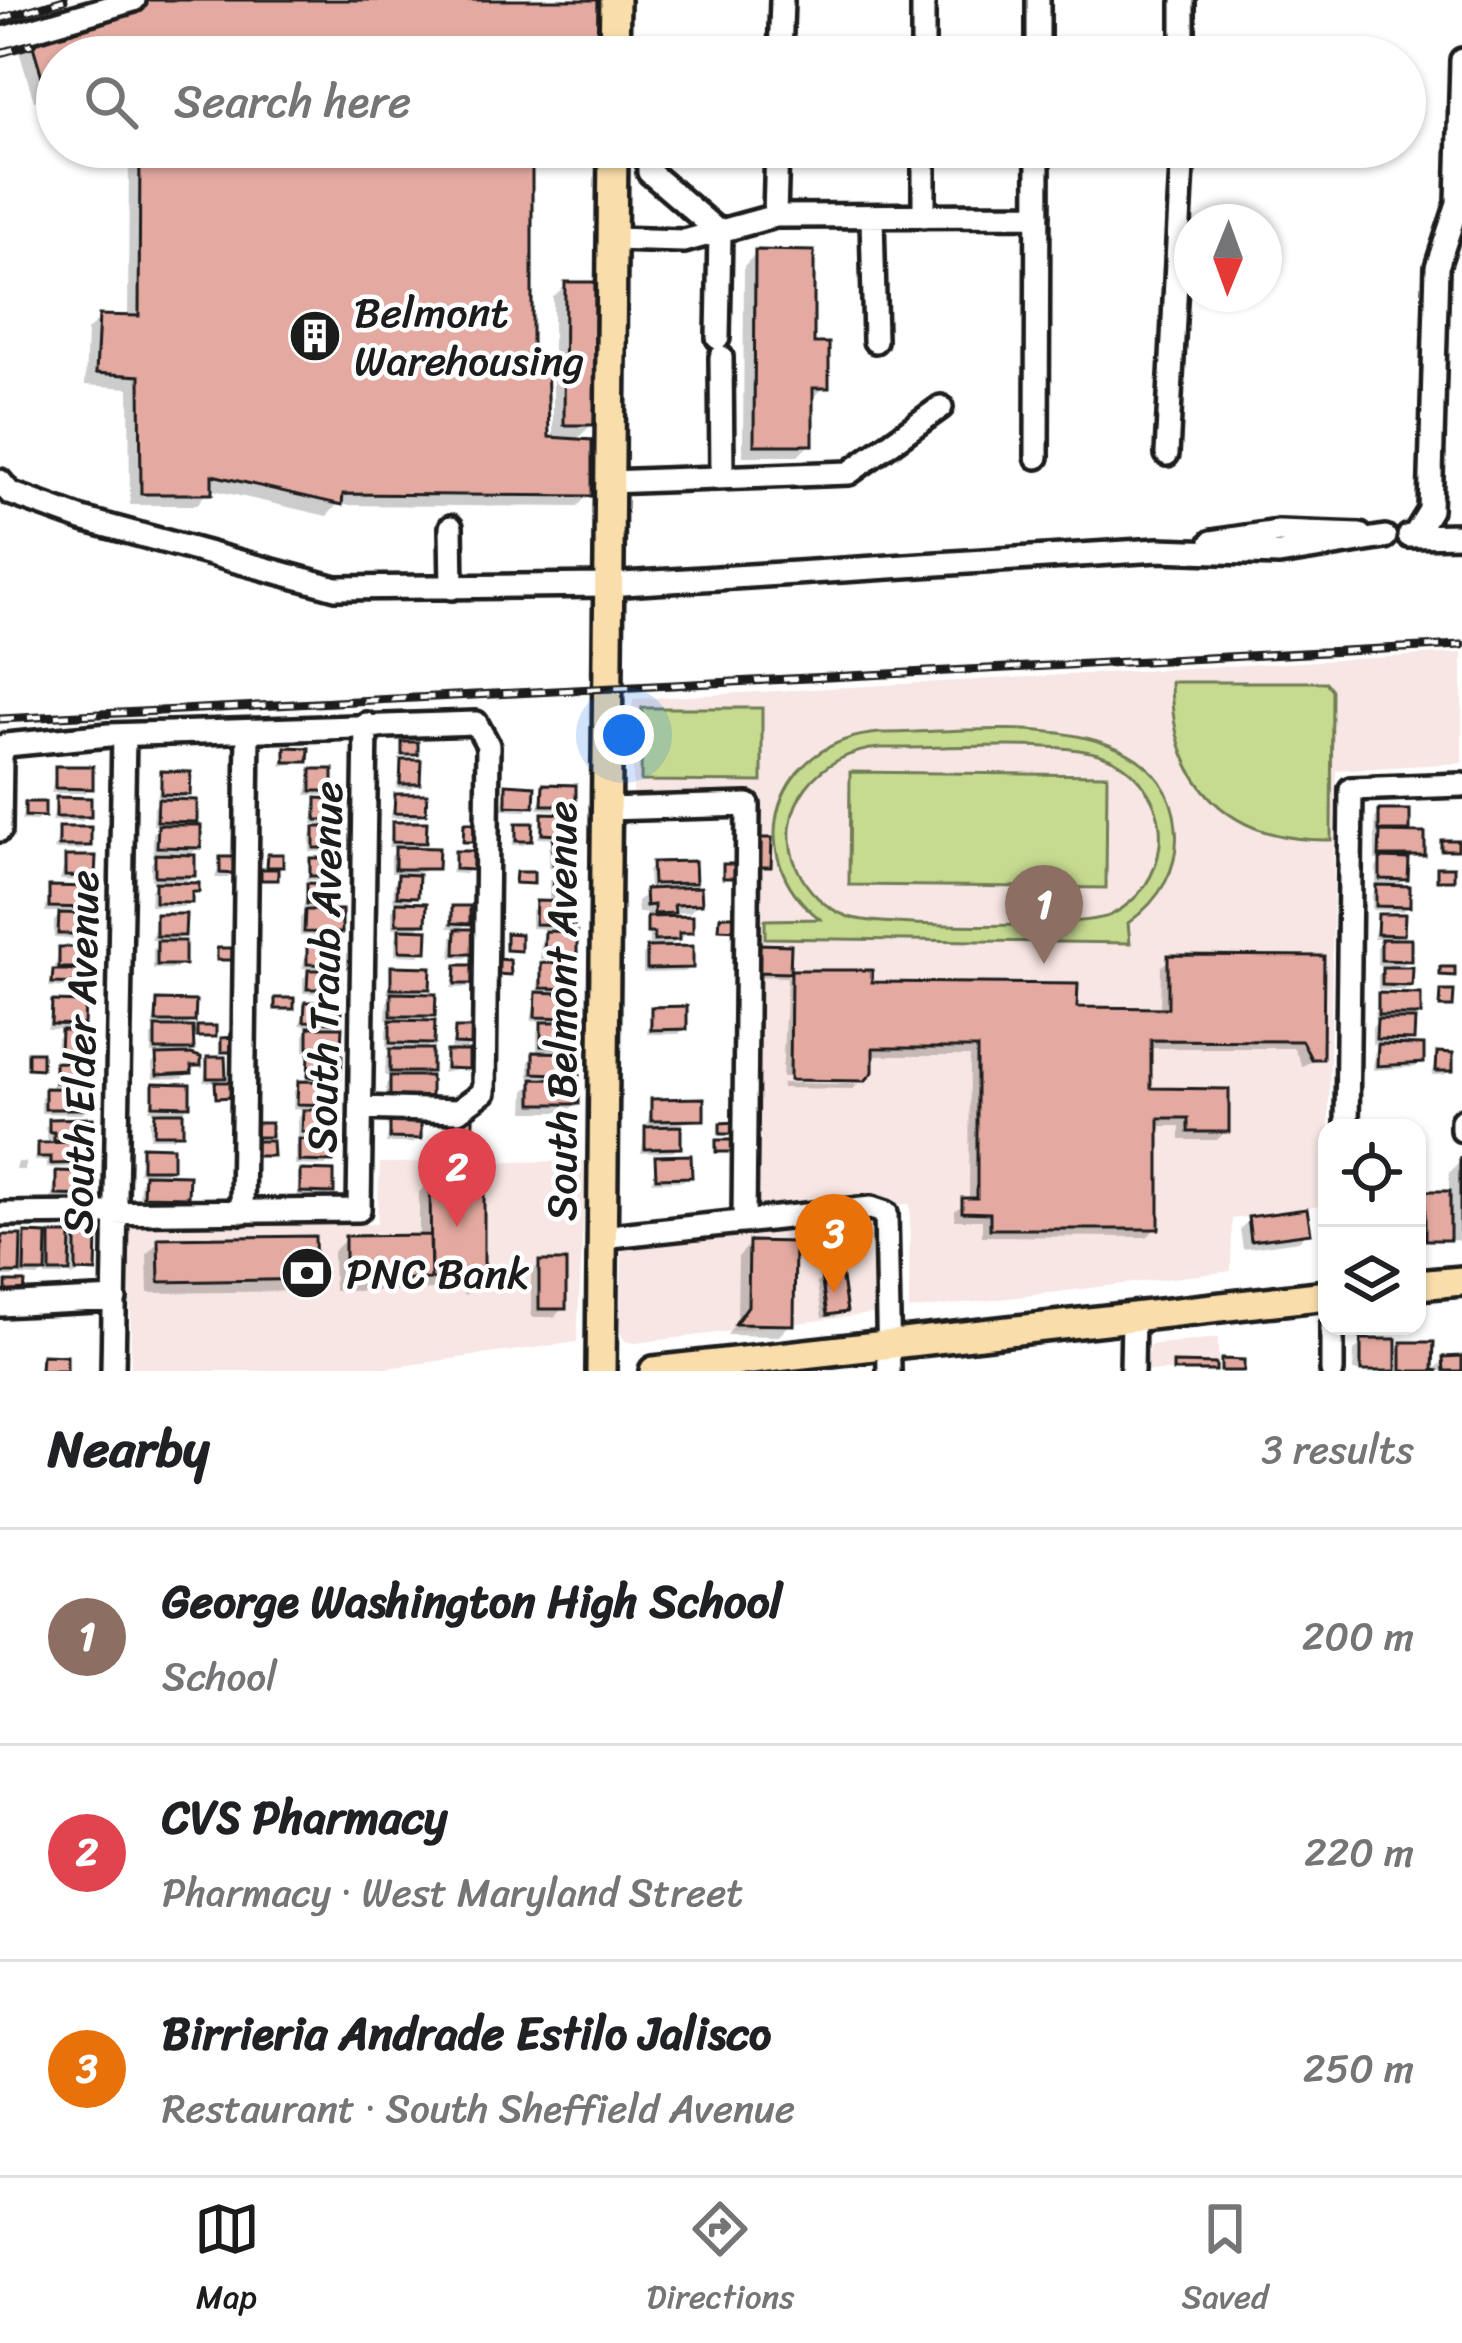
<!DOCTYPE html>
<html lang="en">
<head>
<meta charset="utf-8">
<style>
  :root { --surface:#fff; --page:#f2f2f2; --text:#202124; --muted:#757577; --line:#e0e0e0; --accent:#1c1c1c }
  body { margin:0; font-family:Sriracha,sans-serif; background:var(--page); color:var(--text) }
  .controls { position:absolute; right:36px; bottom:36px; display:grid; overflow:hidden; border-radius:24px; box-shadow:0 3px 9px #0004 }
  .controls button { width:108px; height:108px; display:grid; place-items:center; padding:0; border:0; border-bottom:3px solid var(--line); background:var(--surface); color:var(--text); font:60px sans-serif }
  .compass { position:absolute; left:1174px; top:204px; width:108px; height:108px; border-radius:50%; background:var(--surface); box-shadow:0 3px 9px #0004; rotate:181deg }
  .you { position:absolute; left:624px; top:735px; width:42px; height:42px; margin:-30px; border:9px solid #fff; border-radius:50%; background:#1a73e8; box-shadow:0 0 0 18px #1a73e833 }
  .badge { display:grid; place-items:center; width:78px; height:78px; border-radius:50%; background:var(--accent); color:#fff; font-size:39px; font-weight:700 }
  .pin { position:absolute; translate:-50% -99px; filter:drop-shadow(0 3px 6px #0008) }
  .pin::after { content:''; position:absolute; top:63px; width:42px; height:36px; background:inherit; clip-path:polygon(0 0,100% 0,50% 100%) }
  .list { margin:0; padding:0; list-style:none }
  h2 { display:flex; justify-content:space-between; align-items:center; height:156px; margin:0; padding:0 48px; font-size:51px }
  h2 small { font-size:39px; font-weight:400; color:var(--muted) }
  .list li { display:grid; grid-template-columns:78px 1fr auto; gap:36px; align-items:center; box-sizing:border-box; height:216px; padding:0 48px; border-top:3px solid var(--line) }
  .list b { display:block; font-size:45px; white-space:nowrap }
  .list p { margin:0; font-size:39px; white-space:nowrap; color:var(--muted) }
  .list em { font-size:39px; font-style:normal; color:var(--muted) }
  .icon { flex:none; width:66px; height:66px; fill:none; stroke:currentColor; stroke-width:2; stroke-linecap:round; stroke-linejoin:round }
  .map { position:relative; flex:none; width:1462px; height:1371px; overflow:hidden }
  .search { position:absolute; background:var(--surface); box-shadow:0 3px 9px #0004; left:36px; right:36px; top:36px; height:132px; display:flex; align-items:center; gap:30px; box-sizing:border-box; padding:0 42px; border-radius:66px; color:var(--muted); font-size:45px }
  .sheet { height:804px; background:var(--surface) }
  nav { display:flex; justify-content:space-around; align-items:center; box-sizing:border-box; height:168px; border-top:3px solid var(--line); background:var(--surface); font-size:33px; color:var(--muted) }
  nav a { display:grid; justify-items:center; gap:6px }
  nav .on { color:var(--accent) }
  .map>svg:first-child { display:block }
</style>
</head>
<body>
<div class="map">
<svg width="1462" height="1371" viewBox="0 0 1462 1371">
  <rect width="100%" height="100%" fill="#fff"/>
  <filter id="ink" filterUnits="userSpaceOnUse"><feTurbulence type="fractalNoise" baseFrequency=".00833" numOctaves="2"/><feDisplacementMap in="SourceGraphic" scale="24" xChannelSelector="R" yChannelSelector="G"/><feConvolveMatrix kernelMatrix="1 2 1 2 8 2 1 2 1" color-interpolation-filters="sRGB"/></filter>
  <g filter="url(#ink)">
    <path fill="#f7e6e3" d="M1462,653V763L1336,770L1327,1205L1232,1219L1231,1271L909,1310L910,1204L750,1213L756,800H633V699Z
      M586,1161L577,1342L364,1371H131L130,1227L377,1224L380,1163Z
      M863,1217L876,1229L879,1313L635,1343L625,1341L620,1332L622,1241Z
      M1218,1338V1371H1145L1150,1345Z"/>
    <path fill="#c6db90" stroke="#717c56" stroke-width="3" fill-rule="evenodd" d="M1171,682H1326L1332,690L1331,840C1228,842 1172,785 1171,682Z
      M642,708H762V782L641,781Z
      M880,733C971,733 1165,701 1176,828C1180,868 1160,900 1128,923L1130,943L765,938V920L820,919C737,854 776,740 880,733ZM880,748C935,749 1050,740 1098,754C1136,765 1164,803 1160,844C1157,875 1139,901 1111,915C1081,929 882,928 849,917C826,909 807,891 797,868C771,808 820,752 880,748Z
      M850,772L1107,775L1106,888L849,885Z"/>
    <path fill="#0003" d="M161,0H595L594,57H57V95L34,101L19,51L32,39Z
      M129,147H529V360L546,440H553V297L566,285L592,424L574,442L589,494L577,507L337,505L327,516L209,489L197,505H130L129,388L85,385L87,331L100,318L128,319Z
      M756,253L811,346L826,387L810,399V444L798,456H743L744,266Z
      M286,750L305,761L281,766Z
      M402,763L417,783L412,789L396,788Z
      M56,769L90,788L84,793H51Z
      M312,772L330,790L324,795H306Z
      M162,774L187,793L178,802L194,821L186,828L198,847L187,858L192,875L182,885L196,891L183,907L150,906L151,890L161,880H151V863L162,852H153V833L161,825H153L154,807L163,798H157Z
      M544,787L573,804L567,810L538,809Z
      M507,788L531,806L526,811L501,810Z
      M396,797L424,813L418,818H390Z
      M57,800L88,816L82,821H52Z
      M317,801L331,819L321,830L332,847L327,852H310V835L321,824H312Z
      M26,805L42,816L36,821L21,820Z
      M1380,813H1407V836L1421,855L1406,860L1405,879L1395,889L1407,906L1402,911L1372,910V894L1382,884H1376V867L1383,860H1375V818Z
      M544,816L572,834L563,843L568,863L563,868H549V848L558,839L538,838Z
      M393,825L423,842L414,851L435,868L416,873L415,895L405,905L423,923L414,932L424,950L419,956L395,955V938L405,928H392V911L402,901L393,900L394,883L403,873H391V856L400,847H388Z
      M517,826L530,840L524,845H512Z
      M60,830L88,845L82,850H54Z
      M457,854L470,868L465,874L451,873Z
      M66,859L92,876L87,881L60,880Z
      M221,860L233,873L228,878H215Z
      M312,861L332,875L326,880H306Z
      M654,865L693,882L684,890L699,903L690,912L671,913L664,920L690,932L665,949L690,967L685,972L643,973V955L650,948L646,913H638L637,901L649,892L648,871Z
      M555,876L568,895L557,905L571,924L560,934L574,955L568,960L540,959L541,940L552,929L531,928V910L549,905V881Z
      M309,886L330,903L320,913L339,932L333,937L300,936V918L310,908H303Z
      M50,889L88,907L78,916L88,933L82,939L54,938V921L64,912H45Z
      M453,909L467,922L458,932L472,953L466,958H451L452,937L461,928H448Z
      M157,917L182,935L173,944L182,964L176,969H153V949L162,940H151Z
      M1379,917L1401,934L1393,942L1408,960L1398,970L1409,985L1404,990H1378V975L1389,965H1377V947L1385,939H1373Z
      M308,947L333,963L323,973L338,988L332,994L303,993V978L313,969L302,968Z
      M788,947L787,977L792,973L1074,1010L1160,1011L1161,967L1170,958L1321,959L1320,1057L1302,1066L1294,1048H1148V1091L1226,1131L1217,1140H1180V1126H1156V1228L1147,1237L982,1236V1220H955V1210L969,1201L970,1056H870L864,1078L782,1077L787,977L752,976V952Z
      M60,950H85L83,982L77,988L49,987Z
      M542,966L574,988L565,996L574,1017L566,1025L572,1046L562,1056L576,1073L566,1083L576,1103L567,1112H524L525,1091L538,1078L529,1077V1060L537,1055V1031L546,1022L531,1021Z
      M457,968L473,983L468,988H451Z
      M393,969L427,988L419,997L432,1015L423,1024L431,1043L422,1052L429,1071L386,1106V1084L394,1076H385L386,1057L395,1048L386,1047V1029L395,1020H386L387,1002L395,993H387Z
      M1379,997L1418,1014L1412,1021L1411,1039L1403,1048L1421,1061L1416,1067L1373,1070L1374,1053L1382,1044H1372V1027L1381,1019H1374Z
      M158,1003L192,1021L183,1030L190,1037L198,1029L213,1035L190,1037V1048L180,1059L198,1065L183,1078L153,1079L152,1064L162,1054H151V1036L160,1027H152Z
      M53,1004L81,1024L72,1033L84,1051L79,1057L56,1056L57,1038L66,1029H47Z
      M306,1005L338,1021L328,1030L338,1046L333,1051H304V1035L313,1026L300,1025Z
      M652,1010L684,1028L679,1034H647Z
      M456,1031L472,1043L461,1054L466,1068L442,1073Z
      M1438,1055L1450,1070L1444,1075H1432Z
      M310,1058L338,1076L329,1085L334,1104L325,1113L334,1132L324,1142L330,1160L325,1166L295,1165V1147L305,1137H298V1118L308,1109H293L294,1090L304,1085Z
      M208,1060L223,1077L217,1082H203Z
      M57,1065L85,1081L74,1092L88,1108L82,1114L41,1113V1097L51,1091Z
      M782,1083L858,1084L853,1089L782,1088Z
      M155,1086L187,1105L174,1138H150V1120L161,1110H149Z
      M652,1102L701,1119L678,1124V1147L673,1152L641,1153Z
      M392,1120L418,1138L412,1143H386Z
      M453,1121L470,1138L464,1144L448,1143Z
      M50,1122L90,1140L80,1167L47,1168V1161H34L39,1146L49,1145L45,1127Z
      M143,1149L170,1168L161,1177L185,1196L180,1201L139,1200L140,1183L149,1173H138Z
      M657,1159L688,1176L683,1181L652,1182Z
      M1462,1160V1241L1417,1237L1420,1200L1426,1194H1449V1173Z
      M26,1162L24,1170H16L18,1162Z
      M301,1173L331,1192L325,1197H296Z
      M57,1174L89,1194L83,1200L51,1199Z
      M431,1180L488,1272L465,1295L460,1290L334,1291L333,1252L346,1239L419,1238V1192Z
      M1249,1220L1307,1232L1299,1241L1243,1249L1240,1229Z
      M26,1236L43,1245L51,1237L68,1246L77,1237L93,1270L71,1276L72,1267L62,1276H45L46,1269L38,1277L20,1276V1269L12,1277H0V1240L18,1244Z
      M159,1241L313,1278L301,1291L148,1293L147,1254Z
      M750,1244L791,1323L779,1336L727,1335L737,1321L738,1257Z
      M540,1264L563,1308L554,1317H531V1273Z
      M822,1277L844,1311L838,1316L822,1318L817,1283Z
      M1363,1342L1393,1355L1403,1345H1431L1434,1370L1444,1360L1462,1359V1371H1353L1354,1351Z"/>
    <path fill="#e4aaa1" stroke="#1c1c1c" stroke-width="3" d="M150,0H598L597,57H57V87L46,90L30,36Z
      M140,147H532V357L547,356L549,437L592,440V496L343,494L342,505L212,475V494H141L140,376L96,373L99,315L139,316Z
      M755,250L814,251V343H829V388H813V445H754Z
      M565,282H595V425H564Z
      M402,742H418V755H402Z
      M285,747L309,748L308,762H285Z
      M401,760H421L420,784H400Z
      M55,766H93V789L55,788Z
      M311,769H333V791H311Z
      M161,771L191,772L190,795L161,794Z
      M506,784L535,786L534,807L506,806Z
      M543,784L576,785V805H542Z
      M395,794H427L426,814L394,813Z
      M56,797L91,798V817H56Z
      M316,798L335,799L334,820H316Z
      M158,799L197,800V822L157,821Z
      M25,802H45V817L25,816Z
      M1379,810H1410V831H1379Z
      M542,813L575,814V836L542,834Z
      M392,822H427L426,843L392,842Z
      M464,823H478V842H463Z
      M516,823H533L532,841H516Z
      M158,825H201V848L157,847Z
      M59,827H91V846H59Z
      M314,827H335V848H314Z
      M1380,832L1425,833V856H1379Z
      M759,838H772L771,867H759Z
      M553,840L571,841V864H553Z
      M1441,840H1458V850H1441Z
      M395,847L439,848L438,869H395Z
      M455,851H473V870L455,869Z
      M155,854L195,855V876H155Z
      M268,854H283V867H267Z
      M65,856H96L95,877L65,876Z
      M220,857H237L236,874L220,873Z
      M310,858H335L334,876H310Z
      M1380,858L1409,859L1408,880L1380,879Z
      M695,861L696,883L653,884L652,862Z
      M723,864H737L736,878H723Z
      M1437,867H1454V880H1437Z
      M261,869H278V880H261Z
      M516,872H534V884L515,883Z
      M554,873H571V896L553,895Z
      M398,874L419,875L418,897L397,896Z
      M155,882L199,883V892H192V903L155,902Z
      M307,883L334,884L333,904H307Z
      M1376,885L1410,886V907L1376,906Z
      M49,886L91,887V908L49,907Z
      M701,887L702,904L674,905L675,913L654,914V905L646,906L645,889Z
      M536,901L574,902V925L535,924Z
      M396,902L427,903L426,924H396Z
      M452,906H470V924L452,923Z
      M305,910H342V933L304,932Z
      M59,913L91,914V934H58Z
      M156,914H186L185,936H156Z
      M1378,914H1405L1404,935L1377,934Z
      M693,916V933H679V940L654,941V933H647V917Z
      M720,916H737V930L719,929Z
      M399,929L428,930L427,952L399,951Z
      M456,929H475V954H455Z
      M545,931L577,932V956L544,955Z
      M506,933L521,934V951L506,950Z
      M1381,939H1411V961L1381,960Z
      M157,941H185V965H157Z
      M307,944H336V965L307,964Z
      M757,944L791,945L790,973L756,972Z
      M693,946V968L647,969V947Z
      M59,947H89L88,968H59Z
      M217,948H234V960H217Z
      M1168,955L1324,956L1323,1059H1311L1302,1041L1151,1040V1088L1229,1089V1132H1188V1118H1159V1229H990V1213L962,1212V1198H977V1048H873V1072L865,1081L790,1080L791,970H872V982L1078,984L1077,1007L1168,1008Z
      M496,959L510,960L511,975L496,974Z
      M541,963L576,964L577,989L541,988Z
      M456,965H476V984H455Z
      M391,966L431,967L430,989H391Z
      M1382,967H1413L1412,986L1382,985Z
      M1440,967H1455V976L1440,975Z
      M53,970H86V984L52,983Z
      M308,970H341V989H307Z
      M1441,991H1454L1453,1007H1440Z
      M536,992L578,994L577,1018L535,1017Z
      M391,993L436,994L435,1016H391Z
      M1378,993L1421,994V1015H1378Z
      M275,998H294V1009H275Z
      M157,1000L196,1001L195,1022H156Z
      M52,1001L85,1002L84,1025L51,1024Z
      M305,1002H341V1022L304,1021Z
      M687,1006V1029L651,1030V1007Z
      M1377,1019H1415L1414,1040L1376,1039Z
      M390,1020L435,1021L434,1044L390,1043Z
      M541,1022H576L575,1047L541,1046Z
      M197,1026H216V1037H197Z
      M155,1027H193L194,1050H155Z
      M308,1027H342L341,1047H308Z
      M455,1028H475V1045L454,1044Z
      M61,1030H88L87,1052H60Z
      M236,1037L237,1052H221V1038Z
      M1378,1044L1424,1045V1063L1377,1066Z
      M390,1049H432V1072H390Z
      M446,1051H469V1069L446,1068Z
      M28,1052H42V1069L28,1068Z
      M533,1052L579,1053V1075L533,1073Z
      M1437,1052L1453,1053V1071H1436Z
      M191,1054L201,1057V1066H191L192,1073L157,1075L156,1055Z
      M309,1054L342,1055L341,1077H308Z
      M207,1057H225L226,1078H207Z
      M55,1062L88,1063V1082H55Z
      M390,1076H431V1102L390,1101Z
      M532,1079L579,1080V1104H532Z
      M298,1081L337,1082V1105L297,1104Z
      M215,1082H232V1097L216,1098Z
      M153,1083L190,1084V1106L153,1105Z
      M45,1088L91,1089V1109H45Z
      M704,1098V1120L651,1121V1099Z
      M303,1110H337V1133L302,1132Z
      M155,1112H183V1134H154Z
      M390,1117H421V1139L390,1138Z
      M93,1118V1141H54V1132H49V1119Z
      M452,1118H473V1139H452Z
      M736,1122V1134H720V1123Z
      M254,1123H271V1137H254Z
      M681,1126V1148L645,1149V1127Z
      M299,1139L334,1140L333,1162L299,1161Z
      M716,1140H736V1152H716Z
      M253,1141H272L273,1156H254Z
      M77,1142L88,1145V1163L51,1164V1157H38V1143Z
      M142,1146L173,1147V1169H142Z
      M691,1155L692,1177L656,1178L655,1156Z
      M1460,1158H1462V1230H1460Z
      M300,1170L334,1171V1193L300,1192Z
      M56,1171L92,1172V1196L56,1195Z
      M144,1174L189,1175L188,1197L143,1196Z
      M430,1177H484V1263L492,1272L479,1285L473,1278L431,1279Z
      M1425,1191H1450V1240H1425Z
      M1417,1206H1422L1421,1241H1417Z
      M1307,1209L1311,1233L1251,1241L1248,1217Z
      M25,1233L47,1234L46,1272H24Z
      M50,1234H71L70,1272H50Z
      M76,1234H97L96,1272L76,1271Z
      M2,1235H21L20,1273H1Z
      M430,1235L431,1279L345,1280V1236Z
      M315,1236L316,1279L159,1282L158,1238Z
      M749,1241L795,1242L794,1325L735,1324L748,1306Z
      M539,1261H566V1309H539Z
      M841,1272L847,1312L827,1315L821,1275Z
      M6,1282H25L24,1296H6Z
      M1361,1339H1396V1371H1361Z
      M1401,1342H1434L1433,1370L1439,1371H1401Z
      M42,1355L67,1356V1371H41Z
      M1462,1356V1371H1444L1443,1357Z
      M1221,1359L1244,1360V1371H1221Z
      M1173,1363L1216,1364V1371H1173Z"/>
    <g fill="none" stroke-linecap="round" stroke-linejoin="round">
      <g stroke="#1c1c1c" stroke-width="30">
        <path id="minor" d="M923,0V57
          M1183,0V57
          M0,39L134,0
          M780,57L782,0
          M1038,57V0
          M649,147V172L720,233L718,338
          M924,147V216
          M775,216L777,147
          M872,217L875,341
          M611,239L684,241L775,216L1038,215
          M721,357L722,475
          M1167,454L1183,147
          M1037,457L1038,147
          M0,481L10,493L82,519L336,588L607,585L1158,550L1279,554L1385,537
          M608,482L849,473L941,407
          M451,527L452,588
          M1409,536L1462,535
          M1414,536L1430,510L1437,267L1458,203L1462,60
          M1212,542L1278,532L1360,535
          M605,809L748,805L744,1222
          M0,830L1,755L6,745L109,735L476,723L488,745L484,1092L458,1111L361,1108
          M1347,1128L1351,789L1462,785
          M1462,1130V1121
          M242,1212L248,731
          M0,1214L359,1210L366,724
          M601,1237L871,1208L886,1213L889,1371
          M0,1305L115,1299
          M113,1371L124,735
          M1132,1371L1133,1317
          M1332,1371V1326"/>
      </g>
      <g stroke="#1c1c1c" stroke-width="36">
        <path id="major" d="M614,57L615,0
          M1417,1285L1462,1281
          M601,1371L613,147
          M654,1371L1327,1295"/>
      </g>
      <use href="#minor" stroke="#fff" stroke-width="21"/>
      <use href="#major" stroke="#f9deab" stroke-width="27"/>
      <g stroke="#1c1c1c" stroke-width="9">
        <path id="rail" d="M0,19L64,0
          M0,53L32,44
          M0,719L1462,645"/>
      </g>
      <use href="#rail" stroke="#fff" stroke-width="4.5" stroke-dasharray="14" stroke-linecap="butt"/>
    </g>
  </g>
  <defs>
    <g id="building-disc" transform="scale(2.7)"><circle r="9.5" fill="#1c1c1c" stroke="#fff"/><path d="M-4-6H4V6H1V3H-1V6H-4ZM-2.5-4.3h1.7v1.8h-1.7ZM.8-4.3h1.7v1.8H.8ZM-2.5-1h1.7V.8h-1.7ZM.8-1h1.7V.8H.8Z" fill="#fff"/></g>
    <g id="bank-disc" transform="scale(2.7)"><circle r="9.5" fill="#1c1c1c" stroke="#fff"/><path d="M-6-4H6V4H-6ZM0-2.3a2.3 2.3 0 1 0 0 4.6a2.3 2.3 0 1 0 0-4.6Z" fill="#fff"/></g>
  </defs>
  <g fill-rule="evenodd">
    <use href="#building-disc" x="315" y="336"/>
    <use href="#bank-disc" x="307" y="1273"/>
  </g>
  <g text-anchor="middle" stroke-width="9" stroke-linejoin="round" paint-order="stroke">
    <g font-size="42" fill="#1c1c1c" stroke="#fff" text-anchor="start">
      <text x="354" y="327">Belmont<tspan x="354" dy="48">Warehousing</tspan></text>
      <text x="346" y="1288">PNC Bank</text>
    </g>
    <g font-size="42" fill="#1c1c1c" stroke="#fff">
      <text transform="translate(324 967) rotate(-89)" y="15">South Traub Avenue</text>
      <text transform="translate(561 1011) rotate(-90)" y="15">South Belmont Avenue</text>
      <text transform="translate(80 1052) rotate(-89)" y="15">South Elder Avenue</text>
    </g>
  </g>
</svg>
<div class="controls">
<button><svg class="icon" aria-label="locate" viewBox="0 0 24 24"><circle cx="12" cy="12" r="6"/><path d="M12 2v4M12 18v4M2 12h4M18 12h4"/></svg></button>
<button><svg class="icon" aria-label="layers" viewBox="0 0 24 24"><path d="M12 4l9 5-9 5-9-5zM3 14l9 5 9-5"/></svg></button>
</div>
<svg class="compass" viewBox="-18 -18 36 36"><path d="M0-13l5 13h-10z" fill="#e53935"/><path d="M0 13l5-13h-10z" fill="#757577"/></svg>
<div class="you"></div>
<div class="pin badge" style="left:1044px;top:964px;background:#8d6e63">1</div>
<div class="pin badge" style="left:457px;top:1227px;background:#e0444e">2</div>
<div class="pin badge" style="left:834px;top:1293px;background:#e8710a">3</div>
<div class="search"><svg class="icon" aria-label="search" viewBox="0 0 24 24"><circle cx="10" cy="10" r="6"/><path d="M15 15l6 6"/></svg>Search here</div>
</div>
<section class="sheet">
<h2>Nearby<small>3 results</small></h2>
<ul class="list">
<li><span class="badge" style="background:#8d6e63">1</span><div><b>George Washington High School</b><p>School</p></div><em>200 m</em></li>
<li><span class="badge" style="background:#e0444e">2</span><div><b>CVS Pharmacy</b><p>Pharmacy · West Maryland Street</p></div><em>220 m</em></li>
<li><span class="badge" style="background:#e8710a">3</span><div><b>Birrieria Andrade Estilo Jalisco</b><p>Restaurant · South Sheffield Avenue</p></div><em>250 m</em></li>
</ul>
</section>
<nav>
<a class="on"><svg class="icon" aria-label="map" viewBox="0 0 24 24"><path d="M3 6l6-2 6 2 6-2v14l-6 2-6-2-6 2zM9 4v14M15 6v14"/></svg>Map</a>
<a><svg class="icon" aria-label="directions" viewBox="0 0 24 24"><path d="M12 3l9 9-9 9-9-9zM9 14v-3h6M13 9l2 2-2 2"/></svg>Directions</a>
<a><svg class="icon" aria-label="saved" viewBox="0 0 24 24"><path d="M7 4h10v16l-5-4-5 4z"/></svg>Saved</a>
</nav>
</body>
</html>
